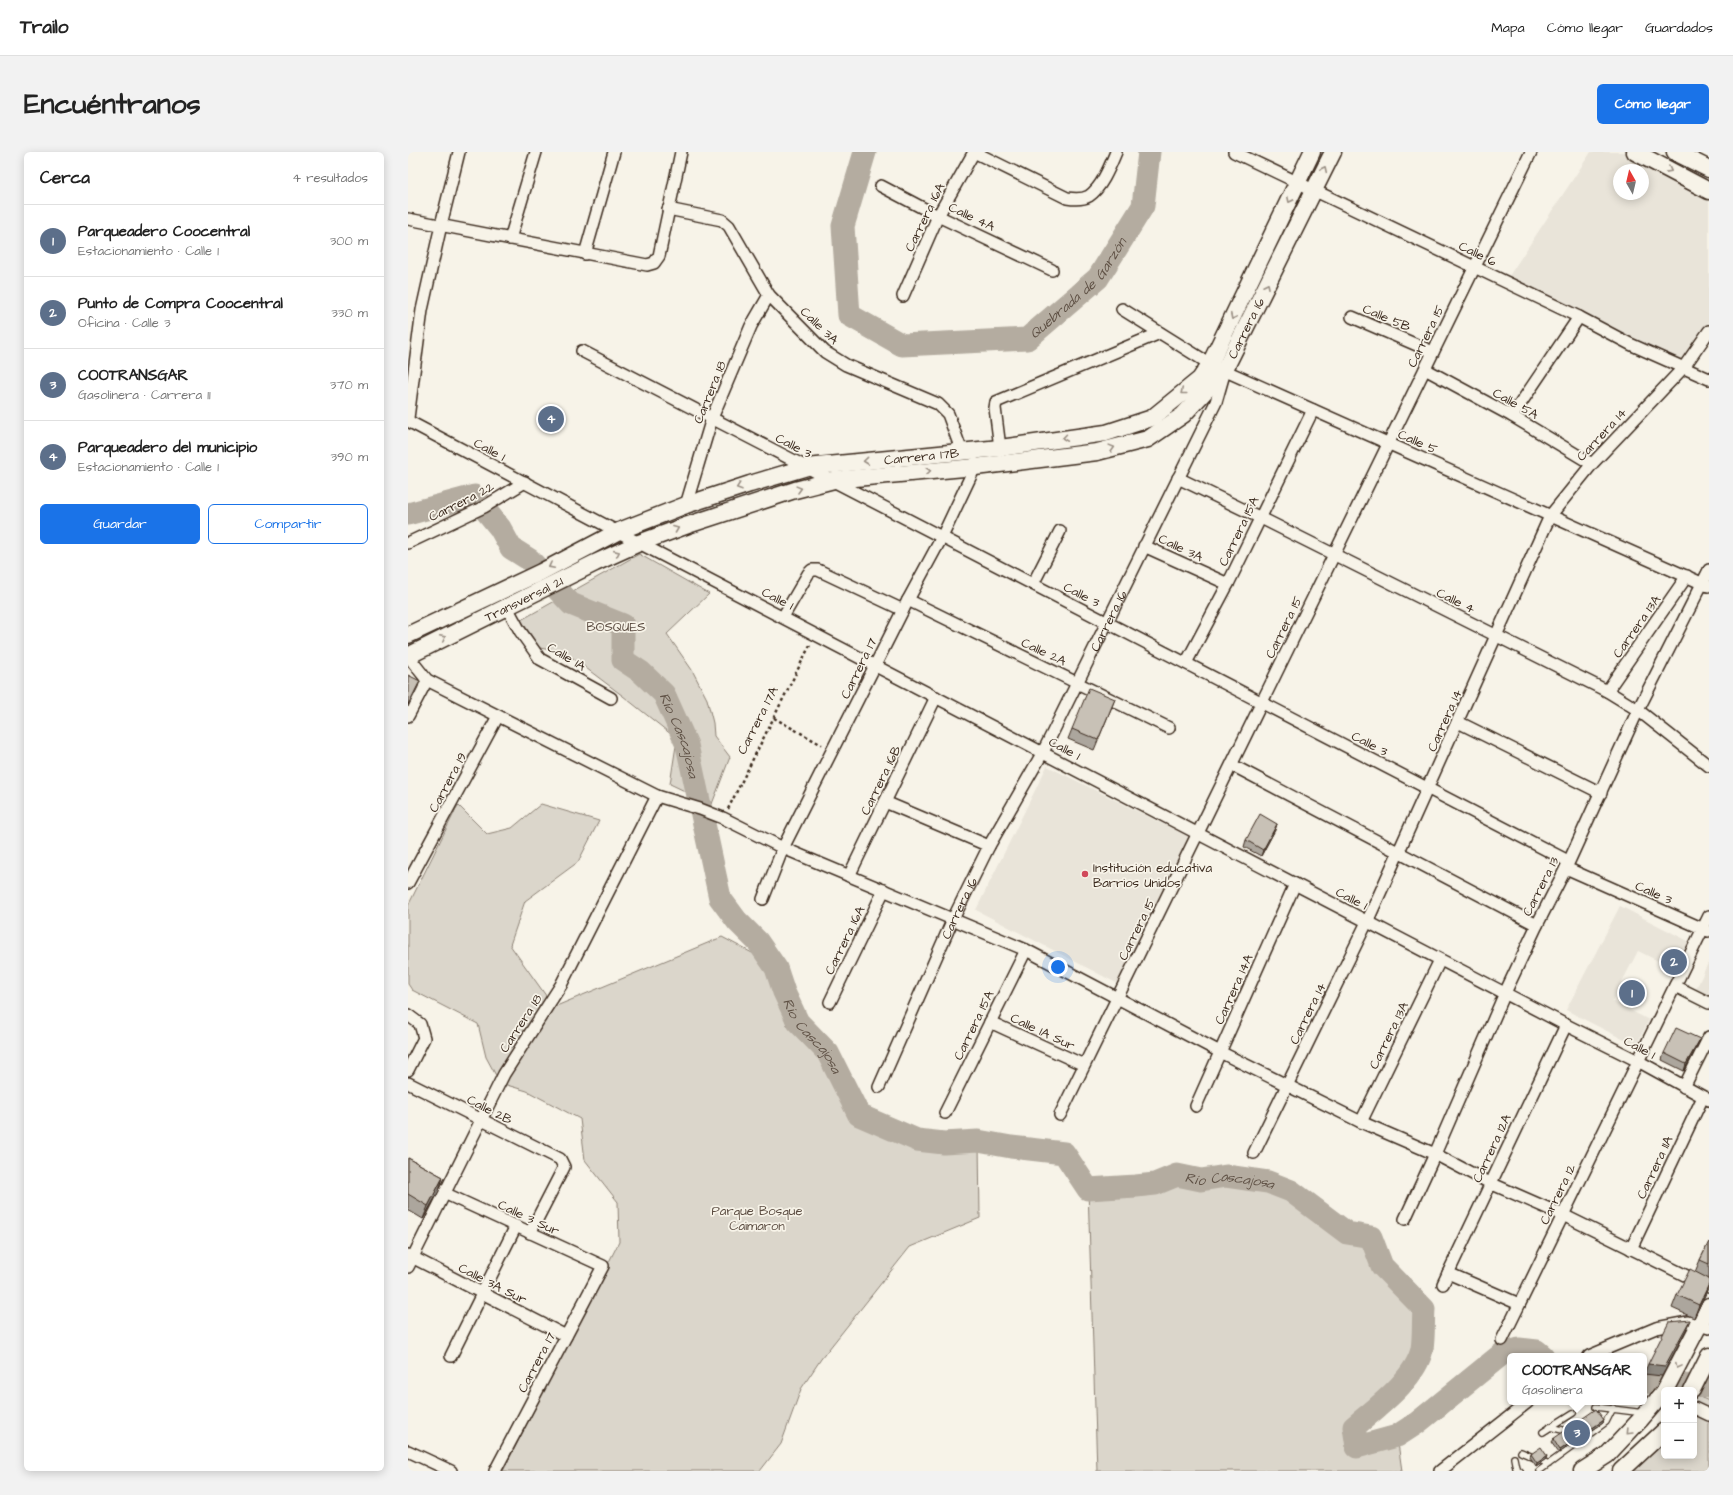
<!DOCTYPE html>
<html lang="es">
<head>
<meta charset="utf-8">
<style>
  :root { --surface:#fff; --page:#f2f2f2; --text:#222; --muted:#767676; --line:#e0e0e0; --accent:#1a73e8 }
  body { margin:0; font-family:"Architects Daughter",sans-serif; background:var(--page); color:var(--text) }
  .controls { position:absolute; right:12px; bottom:12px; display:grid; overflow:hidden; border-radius:6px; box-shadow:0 2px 10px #0003 }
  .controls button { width:36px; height:36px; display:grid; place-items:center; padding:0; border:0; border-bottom:1px solid var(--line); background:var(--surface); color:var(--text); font:20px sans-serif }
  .compass { position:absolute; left:1205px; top:12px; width:36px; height:36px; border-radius:50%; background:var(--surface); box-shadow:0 2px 10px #0003; rotate:352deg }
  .you { position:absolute; left:650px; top:815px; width:14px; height:14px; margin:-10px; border:3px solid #fff; border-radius:50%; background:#1a73e8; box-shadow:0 0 0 6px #1a73e833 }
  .badge { display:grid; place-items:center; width:26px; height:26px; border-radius:50%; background:var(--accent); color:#fff; font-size:13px; font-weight:700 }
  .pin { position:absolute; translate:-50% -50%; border:2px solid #fff; box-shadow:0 1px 4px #0006 }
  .popup { position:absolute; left:1099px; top:1201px; width:140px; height:52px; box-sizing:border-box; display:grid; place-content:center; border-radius:6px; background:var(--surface); filter:drop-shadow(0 1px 3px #0005); font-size:13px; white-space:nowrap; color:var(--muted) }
  .popup b { font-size:15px; color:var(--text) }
  .popup::after { content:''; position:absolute; left:50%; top:100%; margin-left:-8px; border:8px solid transparent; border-top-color:var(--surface) }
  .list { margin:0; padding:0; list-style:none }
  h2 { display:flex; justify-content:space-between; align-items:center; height:52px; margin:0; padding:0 16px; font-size:17px }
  h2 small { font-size:13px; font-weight:400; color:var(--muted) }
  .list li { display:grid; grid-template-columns:26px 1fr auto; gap:12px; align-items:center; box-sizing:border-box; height:72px; padding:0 16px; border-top:1px solid var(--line) }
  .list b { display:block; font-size:15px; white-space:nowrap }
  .list p { margin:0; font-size:13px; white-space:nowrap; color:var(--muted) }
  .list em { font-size:13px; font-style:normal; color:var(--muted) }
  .actions { display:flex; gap:8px; padding:12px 16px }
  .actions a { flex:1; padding:9px 0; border:1px solid var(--accent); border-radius:6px; text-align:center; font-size:14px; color:var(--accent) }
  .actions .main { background:var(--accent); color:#fff }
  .map { position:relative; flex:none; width:1301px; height:1319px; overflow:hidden; border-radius:6px }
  header { display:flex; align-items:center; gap:24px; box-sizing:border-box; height:56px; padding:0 20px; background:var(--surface); border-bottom:1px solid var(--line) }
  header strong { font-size:19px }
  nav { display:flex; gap:22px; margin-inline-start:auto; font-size:14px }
  .intro { display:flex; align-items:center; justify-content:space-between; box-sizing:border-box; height:96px; padding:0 24px }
  h1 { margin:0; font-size:28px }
  .button { padding:10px 18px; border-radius:6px; background:var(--accent); color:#fff; font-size:14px; font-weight:700 }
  main { display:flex; gap:24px; padding:0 24px }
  aside { flex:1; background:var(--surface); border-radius:6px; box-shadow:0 2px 10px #0003 }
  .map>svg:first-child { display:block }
</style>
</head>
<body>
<header>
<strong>Trailo</strong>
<nav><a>Mapa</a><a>Cómo llegar</a><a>Guardados</a></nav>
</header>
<div class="intro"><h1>Encuéntranos</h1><a class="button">Cómo llegar</a></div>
<main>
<aside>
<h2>Cerca<small>4 resultados</small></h2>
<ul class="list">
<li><span class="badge" style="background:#5c6f8a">1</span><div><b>Parqueadero Coocentral</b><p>Estacionamiento · Calle 1</p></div><em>300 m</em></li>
<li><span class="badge" style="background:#5c6f8a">2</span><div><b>Punto de Compra Coocentral</b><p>Oficina · Calle 3</p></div><em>330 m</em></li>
<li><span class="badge" style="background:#5c6f8a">3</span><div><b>COOTRANSGAR</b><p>Gasolinera · Carrera 11</p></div><em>370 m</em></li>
<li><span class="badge" style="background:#5c6f8a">4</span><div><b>Parqueadero del municipio</b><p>Estacionamiento · Calle 1</p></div><em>390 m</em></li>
</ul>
<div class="actions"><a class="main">Guardar</a><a>Compartir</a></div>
</aside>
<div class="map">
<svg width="1301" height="1319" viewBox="0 0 1301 1319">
  <rect width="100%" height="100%" fill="#f7f3e8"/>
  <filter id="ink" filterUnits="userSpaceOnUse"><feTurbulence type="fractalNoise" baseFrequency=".025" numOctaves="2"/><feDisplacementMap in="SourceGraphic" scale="8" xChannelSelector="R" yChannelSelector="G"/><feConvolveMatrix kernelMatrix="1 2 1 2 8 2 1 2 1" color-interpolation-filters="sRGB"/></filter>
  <g filter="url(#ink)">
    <path fill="#e9e4d9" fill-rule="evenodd" d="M1183,0H1227L1301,39V179L1276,215L1097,130ZM1211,18H1235V42H1211Z
      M639,614L785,687L716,835L568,758Z
      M1212,754L1282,790L1268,818L1230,799L1204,849L1241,868L1228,894L1158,858Z
      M1301,809V845L1287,839Z"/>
    <path fill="#dbd6cb" stroke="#8b8074" d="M231,402L301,442L259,482L284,518L299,547L305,571L306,584L322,605L304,652L262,632L269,587L215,544L158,501L132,496L113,468Z
      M133,652L191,669L170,710L117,749L102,793L146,855L314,785L363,811L379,873L413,900L448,969L470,974L507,993L571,991L572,1066L502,1095L413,1207L393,1237L373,1292L352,1319H95L211,1090L210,1050L177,1008L172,967L119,939L92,931L78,905L70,872L4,838L0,832V754L50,653L79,682L104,676Z
      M769,1023L793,1028L818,1024L860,1030L883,1039L939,1081L963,1085L974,1114L1016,1157C1015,1170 1016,1184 1014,1197C1008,1228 968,1255 946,1275L949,1295L989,1284L994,1319H689L680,1037L728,1034L747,1032Z
      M1289,1244L1301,1249V1319H1213L1256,1279V1304H1286V1246Z"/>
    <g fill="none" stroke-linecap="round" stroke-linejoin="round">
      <g stroke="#b4aca0" stroke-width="23">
        <path id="s1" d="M457,0L435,74L441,163L494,193L619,187L690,126L735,54L741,0"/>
        <path id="s2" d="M0,362L66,344L92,376L103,396L122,408L163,452L215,473V508L233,520L256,542L279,593L312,746L329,769L350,790L368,816L376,840L390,870L420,901L451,963L509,988L536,991L570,989L603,995L656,1001L680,1037L728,1034L747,1032L769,1023L793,1028L818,1024L860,1030L883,1039L939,1081L963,1085L974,1114L1016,1157C1015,1170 1016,1184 1014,1197C1008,1227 968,1256 946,1275L949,1295L989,1284L1009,1271L1094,1202L1111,1197L1129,1199L1135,1204"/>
        <path d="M1236,1230L1301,1235"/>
      </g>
      <g stroke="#3b2a1e" stroke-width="8">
        <path id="lane" d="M1188,1255L1236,1261
          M1142,1275L1163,1280
          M1135,1280L1165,1261
          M1113,1300L1141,1312
          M1106,1306L1108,1316L1112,1319
          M1131,1319L1198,1270L1205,1256"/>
      </g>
      <g stroke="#3b2a1e" stroke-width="14">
        <g id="street">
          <path d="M566,0L659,46C665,47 674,48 681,44C694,35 702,14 708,0"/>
          <path d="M826,0L1171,165L1222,192L1301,227"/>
          <path d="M473,34L530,64L644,118"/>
          <path d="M260,57L314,68L321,74L361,143L417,200L438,213L530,252L540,262L554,300"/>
          <path d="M0,67L239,113L246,111L251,104L273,0"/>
          <path d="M102,87L128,0"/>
          <path d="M177,102L206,0"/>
          <path d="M495,144L530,64L566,0"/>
          <path d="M714,157L802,212L1300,434"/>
          <path d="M944,165L1025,200"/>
          <path d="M174,199L1160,709"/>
          <path d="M1017,217L1104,264L1184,312"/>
          <path d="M1104,264L1171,165"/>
          <path d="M0,266L14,158L33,73L51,0"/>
          <path d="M0,269L231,391L1158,873L1230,909L1301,948"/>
          <path d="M592,296L587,256L588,250L752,181"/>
          <path d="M770,326L853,366L1199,539L1230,558L1301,614"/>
          <path d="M278,353L304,266L343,174L361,143"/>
          <path d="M0,391L76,355L117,330"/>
          <path d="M736,394L820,432"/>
          <path d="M625,432L652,379"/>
          <path d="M500,448L761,576"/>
          <path d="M99,455L112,479L132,507L203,546"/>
          <path d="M375,465L400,422L404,418H410L495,458"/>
          <path d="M0,504L19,528L249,644L292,657L315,666L375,696L618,798L812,900L953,970L1027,1002L1082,1031L1155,1063L1301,1135"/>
          <path d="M778,511L820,432L905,258"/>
          <path d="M1199,539L1279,424"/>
          <path d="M0,564L19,528"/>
          <path d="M1050,570L1193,641"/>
          <path d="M824,613L1129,773"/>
          <path d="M477,650L581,694"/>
          <path d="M1158,716L1300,779"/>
          <path d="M441,724L528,545"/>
          <path d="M0,731L90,564"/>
          <path d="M355,747L375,696L500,448L534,385L567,315V311"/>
          <path d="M1267,834L1301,851"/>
          <path d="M422,850L476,738"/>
          <path d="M0,863L12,872L16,886L0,918"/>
          <path d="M582,870L676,913"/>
          <path d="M0,931L152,1007L156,1015L122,1081"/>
          <path id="s3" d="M471,935L545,767L581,694L635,600L808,250L816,222"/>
          <path d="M1276,935L1301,885"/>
          <path d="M788,954L887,732"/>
          <path d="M537,961L618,798"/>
          <path d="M652,963L1123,0"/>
          <path d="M953,970L1032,808"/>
          <path d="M846,1001L959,770L1142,364L1184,312L1276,215L1301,179"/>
          <path d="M36,1041L195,1114L87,1319"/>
          <path d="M997,1067L1027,1002L1097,841L1129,773L1158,716L1230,558L1301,418"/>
          <path d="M1223,1097L1295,945"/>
          <path d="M0,1103L158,1184"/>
          <path d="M0,1115L96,922L153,833L249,644"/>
          <path d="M1040,1121L1111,1152"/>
          <path d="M1035,1132L1158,873"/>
          <path d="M1094,1188L1301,764"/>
          <path d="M43,1204L108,1074"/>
          <path d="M1181,1204L1248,1176L1280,1170L1301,1176"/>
          <path d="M1286,1256L1301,1263"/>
          <path d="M0,1299L43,1319"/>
          <path d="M1032,1319L1120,1250"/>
        </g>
      </g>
      <g stroke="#3b2a1e" stroke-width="19">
        <g id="secondary">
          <path d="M1227,0L1301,39"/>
          <path d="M1267,0L1301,17"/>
          <path id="s4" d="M0,483L133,420L211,379L278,353L342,332L399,315L592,296L698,281L744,266L792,227L802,212L904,0"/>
          <path id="s5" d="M0,504L187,411L231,391L280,373L387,338L426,328L567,315L689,300L740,287L775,263L816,219L925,0"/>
          <path d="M1257,1238L1301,1154"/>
          <path d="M1284,1238L1301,1204"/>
          <path d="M1174,1319L1199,1303L1232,1268L1256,1240"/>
          <path d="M1213,1319L1256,1279"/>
        </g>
      </g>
      <path stroke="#3b2a1e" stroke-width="2.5" stroke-dasharray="3 3" stroke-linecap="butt" d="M366,566L414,593
        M320,657L403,491"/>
      <use href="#lane" stroke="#f7f3e8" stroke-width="5.5"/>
      <use href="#street" stroke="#f7f3e8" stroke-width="11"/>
      <use href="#secondary" stroke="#f7f3e8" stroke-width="16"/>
    </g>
    <path fill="#aca69d" stroke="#3b2a1e" d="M707,547L703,557L686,598L660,587L664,577Z
      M869,672L867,678L853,704L836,695L838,688Z
      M1292,887L1289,894L1276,919L1254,908L1256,901Z
      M0,1006L35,1025L31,1039L15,1067L0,1058Z
      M1301,1090V1133L1298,1141L1286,1166L1264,1156L1269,1143L1287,1120L1292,1108Z
      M1196,1268L1195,1271L1151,1301L1143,1290L1145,1287Z
      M1123,1302L1138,1307L1128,1314L1122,1305Z"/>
    <path fill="#8c877f" stroke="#3b2a1e" d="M12,529L10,535L0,555V553Z
      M869,672L867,678L853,704L855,698Z
      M1292,887L1289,894L1276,919L1278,912Z
      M35,1025L31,1039L15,1067L20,1054Z
      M1301,1132L1298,1141L1286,1166L1291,1153Z
      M1282,1168L1278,1178L1254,1224L1236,1222L1240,1212Z
      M1196,1268L1195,1271L1151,1301L1152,1298Z
      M1139,1304L1138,1307L1128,1314L1129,1311Z"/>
    <path fill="#c8c1b6" stroke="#3b2a1e" d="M0,523L12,529L0,553Z
      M681,536L707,547L690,588L664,577Z
      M852,662L869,672L855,698L838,688Z
      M1268,876L1292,887L1278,912L1256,901Z
      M0,1006L35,1025L20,1054L0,1042Z
      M1301,1090V1112L1292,1108Z
      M1282,1117L1301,1127V1132L1291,1153L1269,1143Z
      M1282,1168L1257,1214L1240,1212L1261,1170Z
      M1188,1257L1196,1268L1152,1298L1145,1287Z
      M1133,1295L1139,1304L1129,1311L1123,1302Z"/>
    <defs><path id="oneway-chevron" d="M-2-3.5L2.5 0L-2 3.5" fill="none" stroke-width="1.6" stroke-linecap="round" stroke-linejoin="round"/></defs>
    <g stroke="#998e83">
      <use href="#oneway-chevron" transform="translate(916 17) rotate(-64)"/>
      <use href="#oneway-chevron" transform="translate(1261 18) rotate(28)"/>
      <use href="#oneway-chevron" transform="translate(882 48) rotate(116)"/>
      <use href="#oneway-chevron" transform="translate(859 134) rotate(-64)"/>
      <use href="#oneway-chevron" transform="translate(825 165) rotate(116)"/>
      <use href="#oneway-chevron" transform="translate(775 240) rotate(141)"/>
      <use href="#oneway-chevron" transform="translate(657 286) rotate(172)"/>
      <use href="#oneway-chevron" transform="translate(704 296) rotate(-15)"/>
      <use href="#oneway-chevron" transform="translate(458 309) rotate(174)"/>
      <use href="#oneway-chevron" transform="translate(520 319) rotate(-5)"/>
      <use href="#oneway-chevron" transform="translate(331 335) rotate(161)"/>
      <use href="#oneway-chevron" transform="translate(391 337) rotate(-15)"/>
      <use href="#oneway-chevron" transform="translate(268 377) rotate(-21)"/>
      <use href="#oneway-chevron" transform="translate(209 401) rotate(-24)"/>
      <use href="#oneway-chevron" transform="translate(143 414) rotate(153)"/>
      <use href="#oneway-chevron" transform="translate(35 486) rotate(-26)"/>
      <use href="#oneway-chevron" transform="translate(1270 1214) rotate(118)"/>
      <use href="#oneway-chevron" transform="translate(1221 1280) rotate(134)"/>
    </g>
  </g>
  <circle fill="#d1495b" stroke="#f7f3e8" stroke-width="1.5" cx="677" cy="722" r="4"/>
  <g text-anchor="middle" stroke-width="3.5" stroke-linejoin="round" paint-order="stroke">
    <g font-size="13" fill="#3b2a1e" stroke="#f7f3e8">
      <text transform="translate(564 64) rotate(25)" y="5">Calle 4A</text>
      <text transform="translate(516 65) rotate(-64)" y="5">Carrera 16A</text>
      <text transform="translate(1070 101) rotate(26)" y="5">Calle 6</text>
      <text transform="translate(979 165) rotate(23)" y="5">Calle 5B</text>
      <text transform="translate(412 173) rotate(44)" y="5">Calle 3A</text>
      <text dy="5" stroke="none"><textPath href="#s5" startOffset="930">Carrera 16</textPath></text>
      <text transform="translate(1017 184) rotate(-64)" y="5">Carrera 15</text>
      <text transform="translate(301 240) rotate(-68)" y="5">Carrera 18</text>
      <text transform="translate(1108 251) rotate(29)" y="5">Calle 5A</text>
      <text transform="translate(1193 282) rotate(-47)" y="5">Carrera 14</text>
      <text transform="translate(1010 289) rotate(24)" y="5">Calle 5</text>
      <text transform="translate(386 293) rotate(27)" y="5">Calle 3</text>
      <text transform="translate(82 297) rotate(28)" y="5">Calle 1</text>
      <text dy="5" stroke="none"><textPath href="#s4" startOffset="549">Carrera 17B</textPath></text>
      <text transform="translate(53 349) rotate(-27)" y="5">Carrera 22</text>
      <text transform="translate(830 379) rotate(-64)" y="5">Carrera 15A</text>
      <text transform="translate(773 395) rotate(25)" y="5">Calle 3A</text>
      <text transform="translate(674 442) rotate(27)" y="5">Calle 3</text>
      <text transform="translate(370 446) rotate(27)" y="5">Calle 1</text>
      <text dy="5" stroke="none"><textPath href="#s5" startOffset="129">Transversal 21</textPath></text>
      <text transform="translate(1048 448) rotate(26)" y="5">Calle 4</text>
      <text dy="5" stroke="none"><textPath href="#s3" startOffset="520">Carrera 16</textPath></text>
      <text transform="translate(1228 474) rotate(-55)" y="5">Carrera 13A</text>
      <text transform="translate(875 475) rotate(-64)" y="5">Carrera 15</text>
      <text transform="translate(636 499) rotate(25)" y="5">Calle 2A</text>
      <text transform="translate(159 504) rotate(31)" y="5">Calle 1A</text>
      <text transform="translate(450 516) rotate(-64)" y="5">Carrera 17</text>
      <text transform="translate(349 568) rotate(-63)" y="5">Carrera 17A</text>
      <text transform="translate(1036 568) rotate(-66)" y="5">Carrera 14</text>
      <text transform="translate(962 591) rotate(27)" y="5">Calle 3</text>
      <text transform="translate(657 596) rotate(28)" y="5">Calle 1</text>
      <text transform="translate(472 628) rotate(-64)" y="5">Carrera 16B</text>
      <text transform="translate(39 630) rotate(-62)" y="5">Carrera 19</text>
      <text transform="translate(1132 734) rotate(-63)" y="5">Carrera 13</text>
      <text transform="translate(1246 740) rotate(24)" y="5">Calle 3</text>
      <text transform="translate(944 746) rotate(27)" y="5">Calle 1</text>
      <text dy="5" stroke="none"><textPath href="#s3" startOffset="196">Carrera 16</textPath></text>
      <text transform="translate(728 777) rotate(-64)" y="5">Carrera 15</text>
      <text transform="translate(436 788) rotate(-64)" y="5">Carrera 16A</text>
      <text transform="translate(825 837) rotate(-66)" y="5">Carrera 14A</text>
      <text transform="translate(899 861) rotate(-64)" y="5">Carrera 14</text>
      <text transform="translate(112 871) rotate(-57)" y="5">Carrera 18</text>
      <text transform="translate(565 873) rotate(-64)" y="5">Carrera 15A</text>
      <text transform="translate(635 879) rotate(25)" y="5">Calle 1A Sur</text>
      <text transform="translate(980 883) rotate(-64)" y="5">Carrera 13A</text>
      <text transform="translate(1232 895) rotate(28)" y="5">Calle 1</text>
      <text transform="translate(82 957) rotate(27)" y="5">Calle 2B</text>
      <text transform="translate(1083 996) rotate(-65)" y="5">Carrera 12A</text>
      <text transform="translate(1246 1015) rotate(-65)" y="5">Carrera 11A</text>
      <text transform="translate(1149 1042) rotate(-64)" y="5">Carrera 12</text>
      <text transform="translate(121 1065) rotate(25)" y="5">Calle 3 Sur</text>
      <text transform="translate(85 1131) rotate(27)" y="5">Calle 3A Sur</text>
      <text transform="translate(128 1210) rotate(-62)" y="5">Carrera 17</text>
    </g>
    <g font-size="13" fill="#5b4c41" stroke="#f7f3e8">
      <text x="208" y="479">BOSQUES</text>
      <text x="349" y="1063">Parque Bosque<tspan x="349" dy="15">Caimaron</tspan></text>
    </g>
    <g font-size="13" fill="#3b2a1e" stroke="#f7f3e8" text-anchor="start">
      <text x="685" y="720">Institución educativa<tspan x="685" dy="15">Barrios Unidos</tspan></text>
    </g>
    <g font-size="14" font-style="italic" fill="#5f5145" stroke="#f7f3e8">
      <text dy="5" stroke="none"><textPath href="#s1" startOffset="425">Quebrada de Garzón</textPath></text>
      <text dy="5" stroke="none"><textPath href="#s2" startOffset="404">Río Cascajosa</textPath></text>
      <text dy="5" stroke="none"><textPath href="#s2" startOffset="740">Río Cascajosa</textPath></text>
      <text dy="5" stroke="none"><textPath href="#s2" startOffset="1232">Río Cascajosa</textPath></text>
    </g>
  </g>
</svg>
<div class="controls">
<button>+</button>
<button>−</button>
</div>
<svg class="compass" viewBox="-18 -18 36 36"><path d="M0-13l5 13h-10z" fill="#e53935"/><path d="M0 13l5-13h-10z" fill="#767676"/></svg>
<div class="you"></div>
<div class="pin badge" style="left:1224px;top:841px;background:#5c6f8a">1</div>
<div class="pin badge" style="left:1266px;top:810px;background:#5c6f8a">2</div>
<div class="pin badge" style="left:1169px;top:1281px;background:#5c6f8a">3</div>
<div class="popup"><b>COOTRANSGAR</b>Gasolinera</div>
<div class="pin badge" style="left:143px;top:267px;background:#5c6f8a">4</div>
</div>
</main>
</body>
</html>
